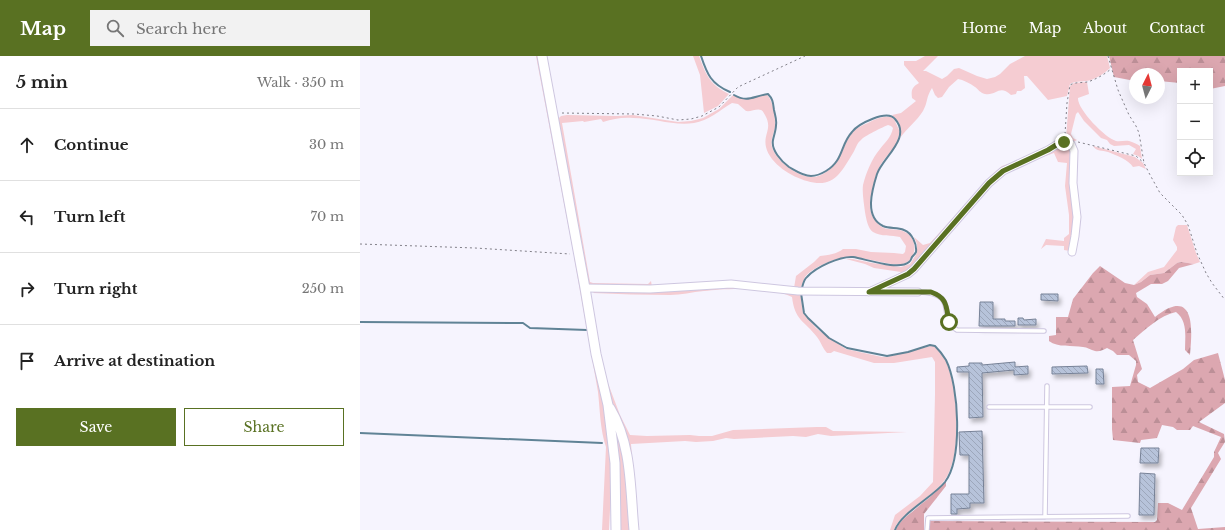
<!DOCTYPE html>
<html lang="en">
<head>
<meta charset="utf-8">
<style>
  :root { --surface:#fff; --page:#f2f2f2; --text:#222; --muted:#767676; --line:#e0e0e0; --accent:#597122 }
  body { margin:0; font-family:"Libre Baskerville",serif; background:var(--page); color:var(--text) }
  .controls { position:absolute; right:12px; top:12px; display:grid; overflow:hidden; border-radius:0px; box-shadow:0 4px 16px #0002 }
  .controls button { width:36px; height:36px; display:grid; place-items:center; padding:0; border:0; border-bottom:1px solid var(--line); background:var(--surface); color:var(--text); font:20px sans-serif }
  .compass { position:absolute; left:769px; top:12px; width:36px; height:36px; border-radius:50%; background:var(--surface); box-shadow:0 4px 16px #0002; rotate:6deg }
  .stop { position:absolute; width:12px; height:12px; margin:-9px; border:3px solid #597122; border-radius:50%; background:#fff }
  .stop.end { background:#597122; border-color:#fff; box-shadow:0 1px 4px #0008 }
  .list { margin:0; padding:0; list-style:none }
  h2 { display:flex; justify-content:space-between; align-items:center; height:52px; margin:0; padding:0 16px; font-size:17px }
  h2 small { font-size:13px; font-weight:400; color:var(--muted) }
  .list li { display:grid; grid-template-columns:26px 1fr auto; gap:12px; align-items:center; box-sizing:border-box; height:72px; padding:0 16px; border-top:1px solid var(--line) }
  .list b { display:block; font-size:15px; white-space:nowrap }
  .list em { font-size:13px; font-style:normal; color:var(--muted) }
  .actions { display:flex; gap:8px; padding:12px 16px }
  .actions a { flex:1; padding:9px 0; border:1px solid var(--accent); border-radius:0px; text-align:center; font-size:14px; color:var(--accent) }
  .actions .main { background:var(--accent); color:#fff }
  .icon { flex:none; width:22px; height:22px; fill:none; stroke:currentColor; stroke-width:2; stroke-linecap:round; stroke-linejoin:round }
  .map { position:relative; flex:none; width:865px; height:474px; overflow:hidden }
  header { display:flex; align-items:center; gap:24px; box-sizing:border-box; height:56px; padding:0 20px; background:var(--accent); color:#fff }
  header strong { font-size:19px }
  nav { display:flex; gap:22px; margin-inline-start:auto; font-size:14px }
  .search { width:280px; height:36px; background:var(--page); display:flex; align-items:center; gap:10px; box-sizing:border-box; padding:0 14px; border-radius:0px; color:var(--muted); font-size:15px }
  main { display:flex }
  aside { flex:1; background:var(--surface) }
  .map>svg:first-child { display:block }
</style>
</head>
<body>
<header>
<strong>Map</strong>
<div class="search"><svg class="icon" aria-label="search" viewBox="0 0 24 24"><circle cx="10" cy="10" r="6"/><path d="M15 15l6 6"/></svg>Search here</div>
<nav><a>Home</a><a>Map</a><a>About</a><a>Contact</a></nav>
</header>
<main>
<aside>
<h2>5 min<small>Walk · 350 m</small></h2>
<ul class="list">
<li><svg class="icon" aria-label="ahead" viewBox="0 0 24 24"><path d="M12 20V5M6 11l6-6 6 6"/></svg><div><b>Continue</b></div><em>30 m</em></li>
<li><svg class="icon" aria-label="left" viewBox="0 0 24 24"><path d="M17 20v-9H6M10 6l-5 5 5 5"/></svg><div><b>Turn left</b></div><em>70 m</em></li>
<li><svg class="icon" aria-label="right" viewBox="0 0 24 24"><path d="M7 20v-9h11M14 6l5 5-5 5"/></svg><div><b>Turn right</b></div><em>250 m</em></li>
<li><svg class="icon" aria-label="arrive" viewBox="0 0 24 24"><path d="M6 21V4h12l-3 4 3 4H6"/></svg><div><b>Arrive at destination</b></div></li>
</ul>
<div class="actions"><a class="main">Save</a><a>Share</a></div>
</aside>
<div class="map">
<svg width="865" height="474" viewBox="0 0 865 474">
  <defs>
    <pattern id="forest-firs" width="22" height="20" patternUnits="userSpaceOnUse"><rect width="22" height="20" fill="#dca7b0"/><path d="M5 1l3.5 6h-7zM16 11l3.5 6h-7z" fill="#bc8f97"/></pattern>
    <pattern id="building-back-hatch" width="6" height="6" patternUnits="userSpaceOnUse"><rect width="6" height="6" fill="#b7c3da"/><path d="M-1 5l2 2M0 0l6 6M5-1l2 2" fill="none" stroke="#9da7bb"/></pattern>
    <filter id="shadow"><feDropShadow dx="2.5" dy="4" stdDeviation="2" flood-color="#0004"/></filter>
  </defs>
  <rect width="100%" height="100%" fill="#f6f4fe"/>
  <path fill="#f5ccd2" d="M176,0H179L214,195H213Z
    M333,0H339C346,19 350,29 369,38L358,50L344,57L340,19Z
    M565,0H578L563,15H566L582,23L587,20L594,13L599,12L617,20L627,23L635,21L640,18L650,8L665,0H747L750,12C744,18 734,24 726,25C720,26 715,25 710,28L707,40L688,44L667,20H664L665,32L661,35H657L656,38L651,39C639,28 637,40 625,38C620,37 618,33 615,31C610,27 603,24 598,23L589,31L582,41L578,42L575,39L572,32C566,41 568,46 563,55C557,65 547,72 540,82C543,73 539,65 532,59L541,57L556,45L552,42C551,34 552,31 559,27L544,9V5H556Z
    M727,26L729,38L718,42C717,53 745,82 756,85C760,86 765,84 769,85C773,86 777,88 780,90L782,103L778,100L773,98L776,93L769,89L754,90L750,88L747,84L741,82L724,65L718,56L716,58L711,78L713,82L717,84L713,86L706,82L710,30L714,27Z
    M373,39C389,48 392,40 407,39C413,44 416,63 415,71C414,78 410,84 412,91C416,105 438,121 452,121C457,121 462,119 466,116C485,104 481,87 495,74C498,71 503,69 508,67C515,63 523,60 531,61L534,63L540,76C538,81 537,88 533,93C528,99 522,105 519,112C515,119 514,128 512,136C510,142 509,150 511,157C513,162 517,168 522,171C529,175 538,172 545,176C559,183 557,205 542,208C536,210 527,207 521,206C512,204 503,202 494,201C481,199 452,211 445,221C443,225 442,229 440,233L434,232L436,220L454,206L460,200C468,199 477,198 483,193H496L511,196L534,197L543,198L545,196L546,190L540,181C532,179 521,181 513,176C508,173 506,162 505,156C504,148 502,137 503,129C506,117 512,102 520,93C525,86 531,82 533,72L531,70L528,69C523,71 504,80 501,84C497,87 496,92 493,97C481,117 473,133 447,125C432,121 410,108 406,91C403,78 413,73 405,59C404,57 403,55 401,54C397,52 391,56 386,55L378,48L372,47C360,54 348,65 334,67C313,70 294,62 273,62C262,61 253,63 243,66L241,63L224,66L223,65L202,67L230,226L233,227L288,228L291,225L292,231L229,229L227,226L198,63L201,60L207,59L257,60L273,59L318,66L331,65L343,62L359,53Z
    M701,89H708L712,93L715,154L710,195L704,194V190L686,189L681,193L686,183L704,185V182L709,178V159L705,130L707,107L698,106L694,97L657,110Z
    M733,90L775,101L783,107L786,113L779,110L773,111C769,104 756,99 748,96C742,94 737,96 733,90Z
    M663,103L643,112L548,216L510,234H498C513,231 528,225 541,216L514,212L505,208L486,203H493L512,207L541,211L550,208L557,197V188L554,181L563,189L570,187L635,116L642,110Z
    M818,169H827L836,197L840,206L834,208L822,206L817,207L804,217L790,219L781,226L774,229L788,216L804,211L817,194V191L813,184L816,171Z
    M214,201H218L245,348L247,380L250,391L252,414L249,474H242L246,391C240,374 240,354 238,336Z
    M357,230L440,236L443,257L456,272L469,282L486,293L522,301H527L571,290H575C579,295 583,300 586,305C598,332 603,401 584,425C572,441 539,458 534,474H530L535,459L560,440L573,426L575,338V306L572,301L534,307H514L474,295L471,297H467C463,293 461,286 457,281C444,264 435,265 432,241C413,231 366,232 344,235C332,236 321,239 310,239C284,239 258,238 233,237L235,235Z
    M246,322L260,359L270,379L287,380L330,379L339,380H352L373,374L457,371H466L473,375L547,376L471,380L458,378L446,381L433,380L374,383L366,382L353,385L336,386L325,385L271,388L278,474L272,430L250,344Z
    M255,371L261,379L271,474H258Z"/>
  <path fill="url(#forest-firs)" d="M749,0H865V30L850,33V15H820V27L799,25V18H775V25L754,21Z
    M822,206L834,208L819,212L808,225L802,228H791L776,237L777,241L787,248L795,261C799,258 804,254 809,252C837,240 831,284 830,299L825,294C825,281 828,265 816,256C800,259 785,274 773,284L782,313L777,319L778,326L790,332L823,313L834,304L858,297L865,324V347L839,366L864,378L865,386L858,397L861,403L831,452L838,473L865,471V474H569V465L795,466L797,464L798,447H808L822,454L854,401V396L861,381L833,370L830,374H817L813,371L802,369L797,382L781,384L780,387L753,384L752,373V331L770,330L776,309V305L769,299H757L753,295L747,292C743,294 739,296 735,295C731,294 727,291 723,291C712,289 698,292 689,285V280L696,279V261H708L713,243L733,217L740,210L765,227L774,229L781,226L790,219L804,217L817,207Z
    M586,425V430L564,458V474H536C540,463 552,457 560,449C570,442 578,434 586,425Z"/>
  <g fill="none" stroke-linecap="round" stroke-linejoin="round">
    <path stroke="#608396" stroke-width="2" d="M341,0C347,18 351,28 370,36
      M374,39C388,47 393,40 408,38C413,43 413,47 414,54C415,59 417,64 416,69C416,74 414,79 413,84C411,94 421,105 429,111C436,115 443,120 451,120C456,120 461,118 466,115C484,104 480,89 492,76C498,68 527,53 535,63C552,82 523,101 517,118C512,134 504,161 523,170C530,173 537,171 544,174C552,177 557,188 556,196C555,198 553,200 552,201C551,203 551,205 549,206C539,215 506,203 493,201C480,200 456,211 447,221C444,223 443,228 442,232
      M441,237L444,257L448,262L469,282L487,292L527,300L548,296L570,289L575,290C579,294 583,299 586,304C599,330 603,402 585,426C573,441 541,457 535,474
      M0,266L163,267L170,272L227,274
      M0,377L242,387"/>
  </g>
  <path fill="url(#building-back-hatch)" stroke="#778297" filter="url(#shadow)" d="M681,238H698V245L681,244Z
    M620,246H633V263H645V265H655V270H619Z
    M658,262H663L664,264L676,263V269H658Z
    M655,306V311L668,310V318L654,319V314L622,317L623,361L609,362V316H597V311L609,310V307H622V309Z
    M727,310L728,317L692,318V311Z
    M736,313H743L744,328H736Z
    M622,375L624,447H610V452L597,453V458H591V438H609V399H600L599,376Z
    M781,392H799L798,407H780Z
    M780,417L795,418L794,459H779Z"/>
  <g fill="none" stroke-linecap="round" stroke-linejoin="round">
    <g stroke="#cec7e0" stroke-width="5.5">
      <path id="lane" d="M558,236C602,237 575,262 597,274L684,275
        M629,351H730
        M685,461L687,330
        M567,474L568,462L768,460"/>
    </g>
    <g stroke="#cec7e0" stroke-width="9">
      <path id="street" d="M225,232L290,233L371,228L438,235L558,236
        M509,236L548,218L554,213L629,127L643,115L688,94L701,86L706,85L711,88L714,95L713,127L717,161L715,180L712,196"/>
    </g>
    <g stroke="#cec7e0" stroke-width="11">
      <path id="secondary" d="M182,0L225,232L236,298L248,349L255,407L256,474
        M250,352C272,389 270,432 274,474"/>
    </g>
    <path stroke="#817f88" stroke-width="1" stroke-dasharray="2 3" stroke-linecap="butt" d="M748,0L758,34L769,59L776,70L779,77L784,107L789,117L800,137L822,159L828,169L837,197L846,217L852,227L865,244
      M202,57L274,58L297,60L318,64L331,63L342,60L359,51L378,31L445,0
      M705,78L707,47L710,29C715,26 721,27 727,26C735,24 745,18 751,13
      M718,86L776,100L784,107
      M0,188L115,192L210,198"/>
    <use href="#lane" stroke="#fff" stroke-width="3.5"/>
    <use href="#street" stroke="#fff" stroke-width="7"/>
    <use href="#secondary" stroke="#fff" stroke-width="9"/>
  </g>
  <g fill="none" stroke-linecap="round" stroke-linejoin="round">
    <path stroke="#597122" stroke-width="5" d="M589,266C586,251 588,242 571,236H509L548,218L554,213L629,127L643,115L688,94L701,86H704"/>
  </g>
</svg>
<div class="controls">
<button>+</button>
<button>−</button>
<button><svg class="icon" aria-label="locate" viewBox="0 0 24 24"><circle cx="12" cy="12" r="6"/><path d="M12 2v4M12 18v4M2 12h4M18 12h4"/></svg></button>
</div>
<svg class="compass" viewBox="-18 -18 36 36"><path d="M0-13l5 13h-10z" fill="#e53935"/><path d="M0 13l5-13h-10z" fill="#767676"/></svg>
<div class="stop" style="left:589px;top:266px"></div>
<div class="stop end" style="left:704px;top:86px"></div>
</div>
</main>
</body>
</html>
